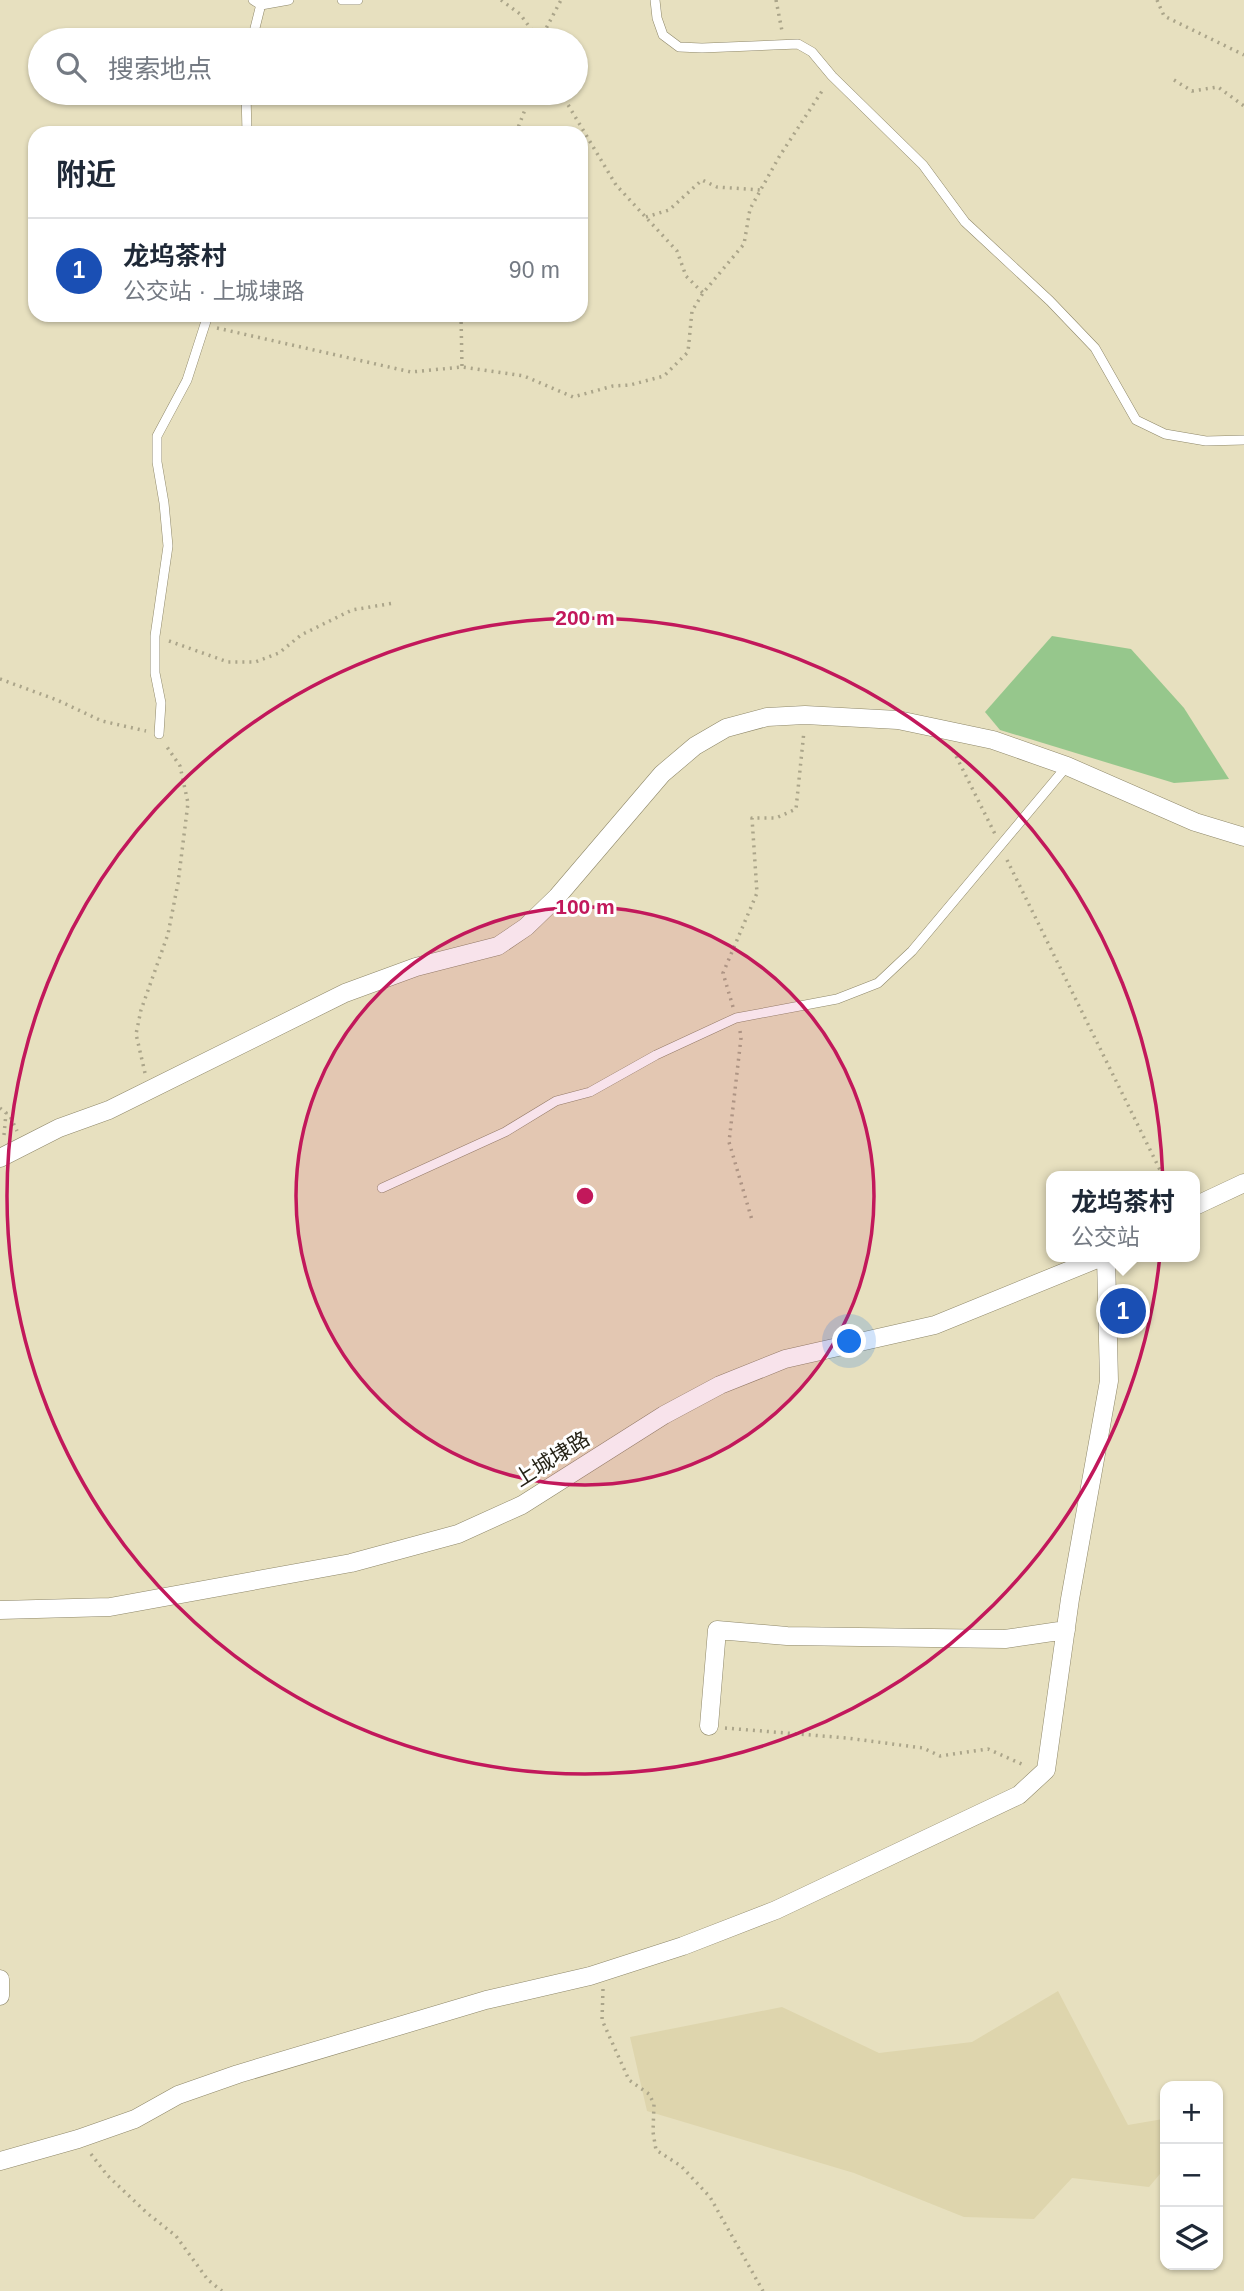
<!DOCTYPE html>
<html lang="zh">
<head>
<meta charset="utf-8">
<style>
  :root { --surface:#fff; --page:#f2f2f3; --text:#1f2937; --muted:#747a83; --line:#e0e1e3; --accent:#a94cb6 }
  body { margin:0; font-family:Helvetica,"Noto Sans SC",sans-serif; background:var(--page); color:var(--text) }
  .controls { position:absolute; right:21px; bottom:21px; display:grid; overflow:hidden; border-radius:14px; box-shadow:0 2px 5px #0004 }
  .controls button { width:63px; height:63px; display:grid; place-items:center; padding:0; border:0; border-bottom:2px solid var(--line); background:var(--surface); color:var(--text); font:35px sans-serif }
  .you { position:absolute; left:850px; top:1342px; width:24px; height:24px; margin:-18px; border:5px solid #fff; border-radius:50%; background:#1a73e8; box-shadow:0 0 0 10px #1a73e833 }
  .badge { display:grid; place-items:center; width:46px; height:46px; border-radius:50%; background:var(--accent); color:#fff; font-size:23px; font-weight:700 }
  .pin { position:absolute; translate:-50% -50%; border:4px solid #fff; box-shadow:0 2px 7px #0006 }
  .popup { position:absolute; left:1046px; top:1171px; width:154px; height:91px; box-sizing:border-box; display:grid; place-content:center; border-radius:14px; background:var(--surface); filter:drop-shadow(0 2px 5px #0005); font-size:23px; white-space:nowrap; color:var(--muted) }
  .popup b { font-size:26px; color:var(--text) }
  .popup::after { content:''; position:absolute; left:50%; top:100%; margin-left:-14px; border:14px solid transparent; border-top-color:var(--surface) }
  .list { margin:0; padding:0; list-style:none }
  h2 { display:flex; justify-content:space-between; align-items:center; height:91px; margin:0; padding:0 28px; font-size:30px }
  h2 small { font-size:23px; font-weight:400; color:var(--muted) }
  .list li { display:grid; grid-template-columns:46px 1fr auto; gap:21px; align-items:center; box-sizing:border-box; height:105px; padding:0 28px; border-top:2px solid var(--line) }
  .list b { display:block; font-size:26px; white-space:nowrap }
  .list p { margin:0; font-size:23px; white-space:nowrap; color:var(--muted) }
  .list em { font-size:23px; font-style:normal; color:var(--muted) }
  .icon { flex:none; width:38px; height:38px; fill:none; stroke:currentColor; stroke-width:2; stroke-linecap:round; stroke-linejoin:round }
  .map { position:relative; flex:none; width:1244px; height:2291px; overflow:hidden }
  .search { position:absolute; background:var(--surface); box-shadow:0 2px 5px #0004; left:28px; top:28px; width:560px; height:77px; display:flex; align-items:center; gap:18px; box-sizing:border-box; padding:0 24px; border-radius:38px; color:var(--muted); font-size:26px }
  .panel { position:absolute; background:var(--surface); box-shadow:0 2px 5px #0004; left:28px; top:126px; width:560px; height:196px; border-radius:21px }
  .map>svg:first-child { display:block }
</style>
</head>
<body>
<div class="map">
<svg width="1244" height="2291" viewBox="0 0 1244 2291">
  <rect width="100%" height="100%" fill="#e7e0bf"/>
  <path fill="#ded5ad" d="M1058,1991L1128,2125L1163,2119L1165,2120V2168L1149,2187L1072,2178L1034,2219L964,2217L854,2173L647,2111L630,2037L782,2007L879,2053L972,2042Z"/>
  <path fill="#96c78c" d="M1052,636L1131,649L1184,708L1229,779L1174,783L1000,730L985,712Z"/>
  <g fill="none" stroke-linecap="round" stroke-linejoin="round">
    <g stroke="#8e8769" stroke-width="10">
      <path id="lane" d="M253,0L261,5L289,0
        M342,0H358
        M655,0L657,18L663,35L679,47L702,48L798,44L812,52L832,76L923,165L965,222L1050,301L1095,348L1136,420L1165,434L1206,441L1244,440
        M252,40L262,0
        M246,93L247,133
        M159,734L161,703L155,673V636L168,546L164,503L157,462V436L187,380L208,315
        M382,1188L505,1132L556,1101L590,1092L656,1055L736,1018L837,999L878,983L912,951L1067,766"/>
    </g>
    <g stroke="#8e8769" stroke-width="19">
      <path id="street" d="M0,1158L59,1128L109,1110L345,993L416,967L498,946L526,927L557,897L662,774L695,746L726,728L767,717L805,715L898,720L993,740L1067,766L1195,822L1244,837
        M1195,1206L1244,1183
        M0,1610L110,1607L351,1563L458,1534L522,1505L664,1415L720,1385L785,1359L935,1325L1102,1257
        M709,1726L717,1630L787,1636L1005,1639L1066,1630
        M0,1979V1996
        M0,2161L78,2139L135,2119L178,2095L238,2074L486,2000L590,1976L683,1946L776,1910L1019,1795L1046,1770L1070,1599L1109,1381L1106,1257"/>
    </g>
    <path stroke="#aba58a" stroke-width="3.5" stroke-dasharray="2 5" stroke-linecap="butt" d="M501,0L520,14L539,40
      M776,0L782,31
      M1157,0L1164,16L1244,55
      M540,40L561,0
      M1174,80L1192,91L1218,87L1244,106
      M561,93L616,185L677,251L686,276L703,293
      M516,133L526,107
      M646,217L669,210L702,180L717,187L761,190
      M461,315L462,367
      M217,328L411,372L462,367L524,376L573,397L613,386L630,385L664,376L688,352L692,311L703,293L744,244L750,209L779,157L824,88
      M169,641L228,662H255L279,653L301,635L352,610L394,603
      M0,679L57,700L102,721L146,731
      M953,750L995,834
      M1007,860L1163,1176
      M733,1007L723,973L757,893L752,818H776L796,809L804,731
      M740,1031L741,1038L729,1142L752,1220
      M145,1073L136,1034L141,1010L168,934L178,883L188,803L180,766L165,744
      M0,1108L10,1116L17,1131
      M4,1135L6,1113
      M725,1728L847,1738L923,1748L940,1756L988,1749L1026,1766
      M603,1989L602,2020L629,2080L649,2094L654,2104L653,2132L656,2150L681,2166L710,2197L763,2291
      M91,2154L107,2175L147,2213L176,2236L208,2280L222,2291"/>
    <use href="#lane" stroke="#fff" stroke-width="9"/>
    <use href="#street" stroke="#fff" stroke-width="18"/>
  </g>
  <circle cx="585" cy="1196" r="289" fill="#c2185b" fill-opacity=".12"/>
  <g fill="none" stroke="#c2185b" stroke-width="3.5">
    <circle cx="585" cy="1196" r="289"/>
    <circle cx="585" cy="1196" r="578"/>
  </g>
  <g text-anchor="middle" stroke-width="6" stroke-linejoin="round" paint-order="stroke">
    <g font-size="21" fill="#262317" stroke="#fff">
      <text transform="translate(552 1459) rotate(-32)" y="7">上城埭路</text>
    </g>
  </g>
  <circle cx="585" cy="1196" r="10" fill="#c2185b" stroke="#fff" stroke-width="3.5"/>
  <g font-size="21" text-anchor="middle" font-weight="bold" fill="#c2185b" stroke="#fff" stroke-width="6" stroke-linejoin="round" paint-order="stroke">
    <text x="585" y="625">200 m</text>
    <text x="585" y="914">100 m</text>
  </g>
</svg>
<div class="controls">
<button>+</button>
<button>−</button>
<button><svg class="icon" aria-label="layers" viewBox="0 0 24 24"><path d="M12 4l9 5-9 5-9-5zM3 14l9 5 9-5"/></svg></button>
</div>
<div class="you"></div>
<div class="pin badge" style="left:1123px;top:1311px;background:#1a4fb4">1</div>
<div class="popup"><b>龙坞茶村</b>公交站</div>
<div class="search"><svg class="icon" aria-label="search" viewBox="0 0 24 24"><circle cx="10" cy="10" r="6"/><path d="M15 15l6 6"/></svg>搜索地点</div>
<section class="panel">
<h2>附近<small></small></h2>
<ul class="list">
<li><span class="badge" style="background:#1a4fb4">1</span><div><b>龙坞茶村</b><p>公交站 · 上城埭路</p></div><em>90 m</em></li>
</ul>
</section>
</div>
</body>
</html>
